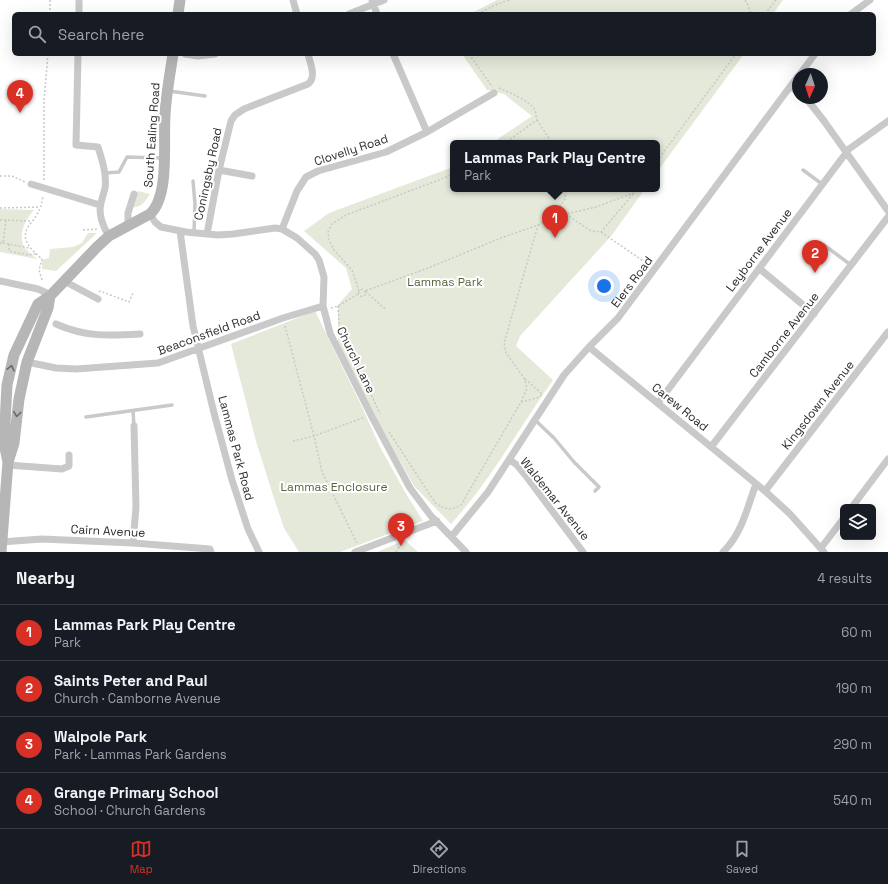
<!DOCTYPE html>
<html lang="en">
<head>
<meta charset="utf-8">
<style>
  :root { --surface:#171b24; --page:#20242c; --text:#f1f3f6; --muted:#9ea1a6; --line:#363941; --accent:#d93025 }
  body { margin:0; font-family:"Space Grotesk",sans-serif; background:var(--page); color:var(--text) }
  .controls { position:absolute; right:12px; bottom:12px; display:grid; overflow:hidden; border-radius:6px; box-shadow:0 4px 16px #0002 }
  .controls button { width:36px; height:36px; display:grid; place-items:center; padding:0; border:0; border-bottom:1px solid var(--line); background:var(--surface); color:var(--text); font:20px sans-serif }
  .compass { position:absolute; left:792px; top:68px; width:36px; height:36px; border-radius:50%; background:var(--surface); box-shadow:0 4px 16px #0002; rotate:183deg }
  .you { position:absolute; left:604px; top:286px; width:14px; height:14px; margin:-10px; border:3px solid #fff; border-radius:50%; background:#1a73e8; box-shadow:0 0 0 6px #1a73e833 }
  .badge { display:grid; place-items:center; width:26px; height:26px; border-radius:50%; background:var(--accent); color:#fff; font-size:13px; font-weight:700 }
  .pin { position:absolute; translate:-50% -33px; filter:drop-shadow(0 1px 2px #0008) }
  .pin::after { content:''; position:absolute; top:21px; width:14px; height:12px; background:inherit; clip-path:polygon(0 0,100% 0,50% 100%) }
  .popup { position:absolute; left:450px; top:140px; width:210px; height:52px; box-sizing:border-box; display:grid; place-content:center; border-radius:6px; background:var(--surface); filter:drop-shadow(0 1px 3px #0005); font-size:13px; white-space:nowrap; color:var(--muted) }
  .popup b { font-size:15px; color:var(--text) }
  .popup::after { content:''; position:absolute; left:50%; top:100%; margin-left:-8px; border:8px solid transparent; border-top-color:var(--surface) }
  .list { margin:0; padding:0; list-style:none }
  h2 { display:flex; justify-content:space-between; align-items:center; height:52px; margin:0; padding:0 16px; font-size:17px }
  h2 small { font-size:13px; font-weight:400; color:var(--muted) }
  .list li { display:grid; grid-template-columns:26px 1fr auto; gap:12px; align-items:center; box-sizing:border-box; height:56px; padding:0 16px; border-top:1px solid var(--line) }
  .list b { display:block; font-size:15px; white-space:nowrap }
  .list p { margin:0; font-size:13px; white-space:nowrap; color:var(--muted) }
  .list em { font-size:13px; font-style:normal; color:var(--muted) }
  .icon { flex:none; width:22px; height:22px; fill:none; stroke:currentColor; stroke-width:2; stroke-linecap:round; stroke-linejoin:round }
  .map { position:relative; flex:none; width:888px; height:552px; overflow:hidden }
  .search { position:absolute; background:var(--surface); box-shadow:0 4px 16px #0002; left:12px; right:12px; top:12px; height:44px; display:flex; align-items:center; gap:10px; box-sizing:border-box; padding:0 14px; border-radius:6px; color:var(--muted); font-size:15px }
  .sheet { height:276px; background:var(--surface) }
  nav { display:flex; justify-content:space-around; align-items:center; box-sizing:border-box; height:56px; border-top:1px solid var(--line); background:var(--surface); font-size:11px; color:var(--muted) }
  nav a { display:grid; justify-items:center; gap:2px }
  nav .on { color:var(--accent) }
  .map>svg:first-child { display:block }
</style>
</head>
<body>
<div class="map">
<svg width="888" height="552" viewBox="0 0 888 552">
  <rect width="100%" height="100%" fill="#fff"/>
  <path fill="#e4e9da" d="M497,0H783L773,14H470Z
    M462,54H744L657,172V143H492L532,116L504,94L487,90Z
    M453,167V189H645L612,235L520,336L516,346L553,380C519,428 491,480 451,524L414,486L359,387L338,342V305L352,289L346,268L304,231L329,213Z
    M138,191L150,194C146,201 140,209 131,207Z
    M0,209L34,210C25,220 17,235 25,248C28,252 34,256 37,259L0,252Z
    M88,233H97L56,271L42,269V260L49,258L50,249L73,247L82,243Z
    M315,311L362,407L380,447L405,492L423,521L340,552H299L284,528L272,492L256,441L231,344Z
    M405,540L418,552H377Z"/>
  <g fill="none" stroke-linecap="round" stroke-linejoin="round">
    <path stroke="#c9c9c9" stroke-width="1.5" stroke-dasharray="2 2" stroke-linecap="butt" d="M745,0L747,3L751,14
      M50,14V0
      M478,14L495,5L509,0
      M765,14L776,0
      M469,54L491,85L493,86
      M499,88C509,92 530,101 535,110C536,113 536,117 537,120L505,143
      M537,120L552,143
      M657,161L736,54
      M0,176H12L25,182
      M44,180V101L48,54
      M0,208L40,207
      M566,214L591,231L601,232L633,194
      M553,217L565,199L566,189
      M0,220L32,221
      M83,230L98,229
      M601,232L649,265
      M0,243H3L6,220
      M3,243L29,248
      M9,244V251L28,255L36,254
      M42,280L39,270L42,259C32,250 20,241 28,227C31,222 35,219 37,214C41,208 42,202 43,196
      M358.5 293a3.5 3.5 0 1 1 7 0a3.5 3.5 0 1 1-7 0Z
      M359,291L352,270L334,250L329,240L328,232L332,224L346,215L439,180L453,174
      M99,292L100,291L129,302L133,293
      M338,306L339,323L380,414
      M331,308L338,306L358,294
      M385,309L365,291L428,268L501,238L538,225L553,217L596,207L634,193L637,189
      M285,326L314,436L322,472L357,543
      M525,379L543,395
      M521,402L537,398L542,395
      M389,432L436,504C445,509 451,511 461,505L521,402L527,388L524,378L506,353L504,343L538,225
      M293,441L314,436L365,417
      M396,552L402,543L401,542"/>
    <path stroke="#c9c9c9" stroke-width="3.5" d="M169,91L205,96
      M803,170L822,184
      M105,173L119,172L127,157L163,158
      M193,181L195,204L194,232
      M817,255L824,245L851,265
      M133,411L134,426
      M86,417L172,405
      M535,420L554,438L574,462L599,487L595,491"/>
    <path stroke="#c9c9c9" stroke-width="7" d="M293,0L297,14
      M372,0L377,14
      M79,14V0
      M349,14L384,0
      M851,14L870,0
      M78,54L76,145L98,147C102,160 107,174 105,188C104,193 102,198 101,203C98,214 103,227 109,236
      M185,54L198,56L215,54
      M393,54L427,132
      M800,74L815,54
      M791,87L798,92
      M806,98L824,121L888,211
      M219,170L252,176
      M31,184L100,205
      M150,214L155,222L161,227L186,232L218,235L233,234L275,228L282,229L297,238L315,254L319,260L324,277L323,306L330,333L371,415L410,488L431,516L466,552
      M128,226V213L134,194
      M282,229L297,191L306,177L318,171L386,152L427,132L494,93
      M180,231L193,326L214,413L232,480L248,529L259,552
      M207,234L219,170L231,121L235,115L244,109L308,84C317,77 310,63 308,54
      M760,269L814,314
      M0,281L38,289L51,295
      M64,281L98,299
      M56,324C85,337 109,336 140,334
      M589,347L765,491L790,514L824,552
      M27,362L56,368L76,369L158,363L283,318L323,306
      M658,403L849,149L888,121
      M711,447L888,217
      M510,460L517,465L526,476L583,552
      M8,465L62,469L69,466V455
      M765,491L888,332
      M852,507L888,459
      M452,536L488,492L564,375L589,347L618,318L798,76
      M1,542L42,539L133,543L210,549L211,552
      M133,543L136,507L134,426
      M821,548L843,519
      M355,552L437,521
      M723,552C742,534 747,508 756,484"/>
    <path stroke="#b6b6b6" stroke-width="11" d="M178,14L180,0
      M8,462L4,443L7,385L14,355L38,304L50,296L97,247L109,236L150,214C170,196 163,141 165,115C166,95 170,74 173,54
      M1,552L8,462L14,443L19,399L27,362L48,308L50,296"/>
  </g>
  <defs><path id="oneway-chevron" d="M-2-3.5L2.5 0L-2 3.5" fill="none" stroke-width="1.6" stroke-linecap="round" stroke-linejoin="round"/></defs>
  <g stroke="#6a6a6a">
    <use href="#oneway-chevron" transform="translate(11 368) rotate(-76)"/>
    <use href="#oneway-chevron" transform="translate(17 414) rotate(97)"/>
  </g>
  <g text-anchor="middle" stroke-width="4" stroke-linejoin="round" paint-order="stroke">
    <g font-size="12" fill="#2c2c2c" stroke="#fff">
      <text transform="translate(152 135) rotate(-86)" y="4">South Ealing Road</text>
      <text transform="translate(351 150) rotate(-18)" y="4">Clovelly Road</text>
      <text transform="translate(208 174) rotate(-78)" y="4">Coningsby Road</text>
      <text transform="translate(759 250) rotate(-53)" y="4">Leyborne Avenue</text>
      <text transform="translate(632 282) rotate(-53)" y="4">Elers Road</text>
      <text transform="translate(209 333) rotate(-20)" y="4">Beaconsfield Road</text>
      <text transform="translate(784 335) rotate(-52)" y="4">Camborne Avenue</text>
      <text transform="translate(356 360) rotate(64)" y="4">Church Lane</text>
      <text transform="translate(818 405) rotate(-52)" y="4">Kingsdown Avenue</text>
      <text transform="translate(680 407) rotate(39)" y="4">Carew Road</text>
      <text transform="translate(236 448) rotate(75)" y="4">Lammas Park Road</text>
      <text transform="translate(555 499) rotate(51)" y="4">Waldemar Avenue</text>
      <text transform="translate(108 531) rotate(3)" y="4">Cairn Avenue</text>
    </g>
    <g font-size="12" fill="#54653c" stroke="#fff">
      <text x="445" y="286">Lammas Park</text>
      <text x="334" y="491">Lammas Enclosure</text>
    </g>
  </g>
</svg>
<div class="controls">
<button><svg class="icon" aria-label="layers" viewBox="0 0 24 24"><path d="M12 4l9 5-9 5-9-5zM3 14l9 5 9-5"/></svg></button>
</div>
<svg class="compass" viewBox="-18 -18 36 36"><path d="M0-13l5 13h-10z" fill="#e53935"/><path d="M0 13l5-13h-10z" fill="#9ea1a6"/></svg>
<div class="you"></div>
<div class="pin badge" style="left:555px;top:238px">1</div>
<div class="popup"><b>Lammas Park Play Centre</b>Park</div>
<div class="pin badge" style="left:815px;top:273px">2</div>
<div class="pin badge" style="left:401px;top:546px">3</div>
<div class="pin badge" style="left:20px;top:113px">4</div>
<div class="search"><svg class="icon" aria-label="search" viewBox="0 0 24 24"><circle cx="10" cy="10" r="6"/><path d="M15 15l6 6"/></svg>Search here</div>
</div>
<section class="sheet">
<h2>Nearby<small>4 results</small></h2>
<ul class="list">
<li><span class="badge">1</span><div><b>Lammas Park Play Centre</b><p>Park</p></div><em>60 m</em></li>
<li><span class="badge">2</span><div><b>Saints Peter and Paul</b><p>Church · Camborne Avenue</p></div><em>190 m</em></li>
<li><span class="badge">3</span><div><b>Walpole Park</b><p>Park · Lammas Park Gardens</p></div><em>290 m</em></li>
<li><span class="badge">4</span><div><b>Grange Primary School</b><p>School · Church Gardens</p></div><em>540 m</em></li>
</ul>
</section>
<nav>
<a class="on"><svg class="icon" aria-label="map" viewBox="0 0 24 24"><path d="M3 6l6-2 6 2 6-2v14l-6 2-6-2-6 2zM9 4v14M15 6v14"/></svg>Map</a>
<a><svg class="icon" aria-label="directions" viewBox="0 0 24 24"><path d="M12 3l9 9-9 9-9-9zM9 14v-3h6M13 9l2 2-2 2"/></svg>Directions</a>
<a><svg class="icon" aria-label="saved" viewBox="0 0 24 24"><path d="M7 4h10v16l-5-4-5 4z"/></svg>Saved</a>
</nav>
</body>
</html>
